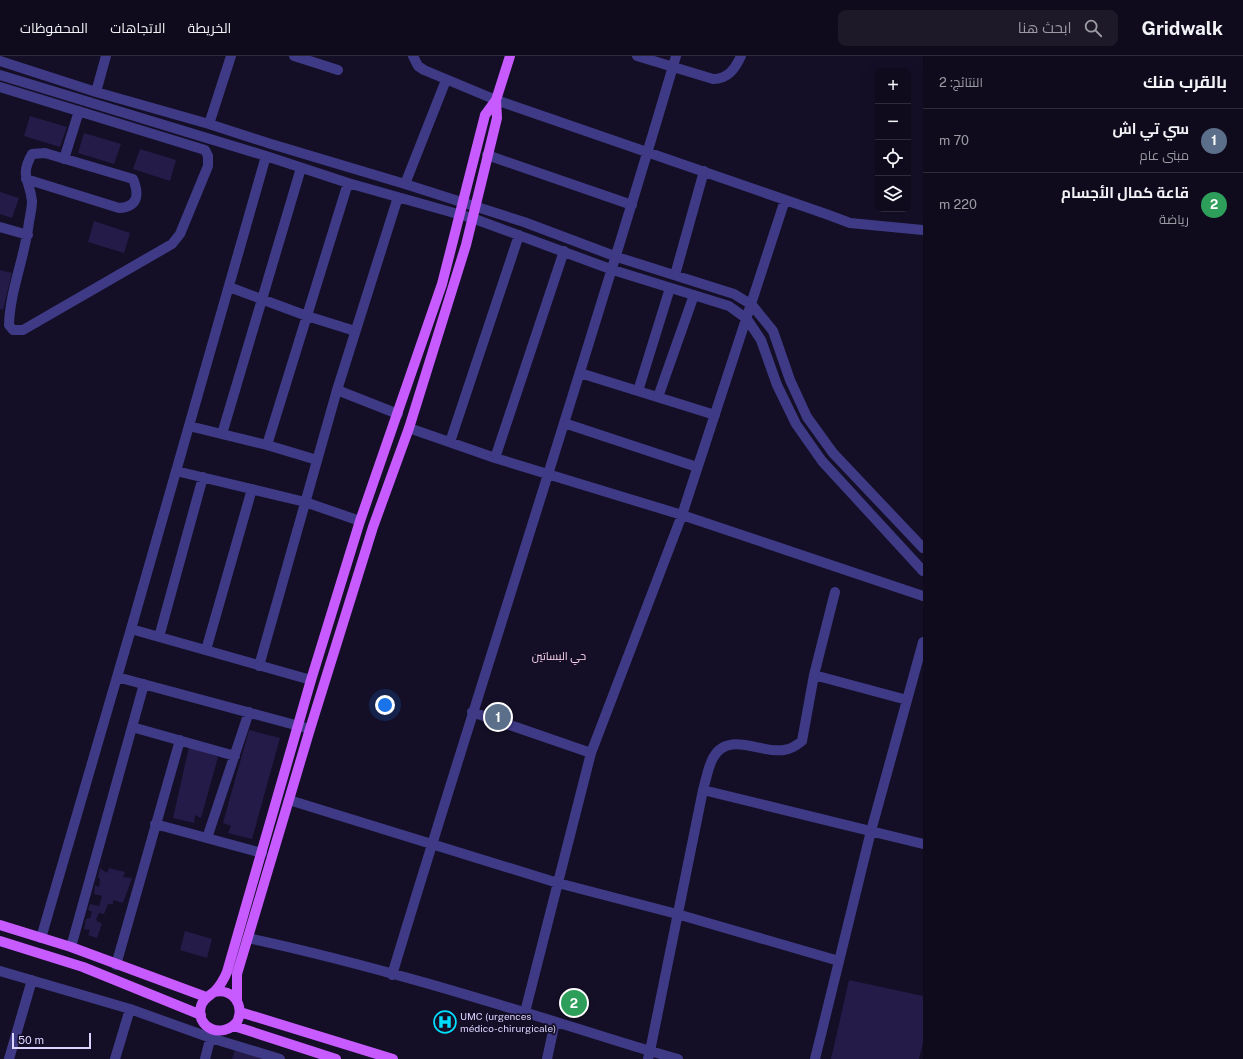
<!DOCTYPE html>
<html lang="ar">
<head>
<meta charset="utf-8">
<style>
  :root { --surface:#0f0b1c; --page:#1d1929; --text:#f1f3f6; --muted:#9b9ba3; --line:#2f2b3b; --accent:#00deff }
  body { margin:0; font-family:"Public Sans",Cairo,sans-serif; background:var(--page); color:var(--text); direction:rtl }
  .controls { position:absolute; right:12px; top:12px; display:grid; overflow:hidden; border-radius:8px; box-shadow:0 4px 16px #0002 }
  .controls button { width:36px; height:36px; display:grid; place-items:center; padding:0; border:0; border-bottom:1px solid var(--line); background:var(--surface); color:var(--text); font:20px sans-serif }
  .scale { position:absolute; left:12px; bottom:10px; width:79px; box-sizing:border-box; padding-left:4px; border:2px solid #dbd4ff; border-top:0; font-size:11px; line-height:14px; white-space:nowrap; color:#dbd4ff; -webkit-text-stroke:3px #140f26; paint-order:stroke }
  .you { position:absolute; left:385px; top:649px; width:14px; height:14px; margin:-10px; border:3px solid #fff; border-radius:50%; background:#1a73e8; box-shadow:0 0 0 6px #1a73e833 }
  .badge { display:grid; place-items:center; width:26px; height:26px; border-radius:50%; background:var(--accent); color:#fff; font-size:13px; font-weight:700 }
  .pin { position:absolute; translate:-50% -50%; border:2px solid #fff; box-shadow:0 1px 4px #0006 }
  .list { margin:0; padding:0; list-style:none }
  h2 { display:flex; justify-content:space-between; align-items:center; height:52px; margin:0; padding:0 16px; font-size:17px }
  h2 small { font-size:13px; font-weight:400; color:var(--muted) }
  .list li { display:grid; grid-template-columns:26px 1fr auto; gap:12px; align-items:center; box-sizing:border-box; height:64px; padding:0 16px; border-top:1px solid var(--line) }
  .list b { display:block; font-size:15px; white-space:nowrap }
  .list p { margin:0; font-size:13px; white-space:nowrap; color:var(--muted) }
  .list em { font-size:13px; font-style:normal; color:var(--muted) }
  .icon { flex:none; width:22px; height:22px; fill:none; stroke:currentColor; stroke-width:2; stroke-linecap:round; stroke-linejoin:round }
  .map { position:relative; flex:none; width:923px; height:1003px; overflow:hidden; direction:ltr }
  header { display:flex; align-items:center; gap:24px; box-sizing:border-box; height:56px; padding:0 20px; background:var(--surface); border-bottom:1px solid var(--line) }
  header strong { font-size:19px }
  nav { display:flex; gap:22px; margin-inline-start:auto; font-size:14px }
  .search { width:280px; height:36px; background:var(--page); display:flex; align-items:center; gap:10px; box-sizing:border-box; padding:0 14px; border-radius:8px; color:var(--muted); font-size:15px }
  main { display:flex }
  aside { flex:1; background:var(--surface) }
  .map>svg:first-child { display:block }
</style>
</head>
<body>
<header>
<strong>Gridwalk</strong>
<div class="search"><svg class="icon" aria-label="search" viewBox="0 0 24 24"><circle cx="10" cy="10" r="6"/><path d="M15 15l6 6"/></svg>ابحث هنا</div>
<nav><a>الخريطة</a><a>الاتجاهات</a><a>المحفوظات</a></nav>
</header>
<main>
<aside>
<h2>بالقرب منك<small>النتائج: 2</small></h2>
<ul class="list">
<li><span class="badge" style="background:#5c6f8a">1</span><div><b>سي تي اش</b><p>مبنى عام</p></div><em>70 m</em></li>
<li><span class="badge" style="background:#2e9e5b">2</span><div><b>قاعة كمال الأجسام</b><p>رياضة</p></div><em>220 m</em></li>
</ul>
</aside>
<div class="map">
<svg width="923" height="1003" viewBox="0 0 923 1003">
  <rect width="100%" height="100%" fill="#140f26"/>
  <path fill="#251b48" d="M30,60L67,71L60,91L24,80Z
    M84,77L121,88L114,108L78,97Z
    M140,93L176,104L170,125L133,113Z
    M0,136L19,142L12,162L0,158Z
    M94,165L130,177L124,197L88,186Z
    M0,214L12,217L3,254L0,253Z
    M249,674L280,682L252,783L228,777L231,770L223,767Z
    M189,691L218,701L201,762L195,759L194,767L173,762Z
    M100,812L107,817L109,812L125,816L123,821L132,822L123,847L113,844V848H108L104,858L99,857L96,864L102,868L97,882L88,879L90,874L84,873L86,863L90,862L92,856L88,854L90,848L99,850L102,840L94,838L95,829L99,831L100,823L98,821Z
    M185,875L212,883L207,902L180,894Z
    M849,924L923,940V987L919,1003H831Z
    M235,993L266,1003H232Z"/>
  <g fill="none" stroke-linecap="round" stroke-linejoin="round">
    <path stroke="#3f3a86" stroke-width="10" d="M294,0L338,14
      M413,0L418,10L424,14L496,44L826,158L850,167L923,174
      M637,0L713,23C728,23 735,13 741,0
      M0,5L96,36L209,68L271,88L405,128L524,166L617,201L734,238L752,249L773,275L790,324L807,361L833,397L923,492
      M0,19L266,100L348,127L472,162L613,214L729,250L747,263L761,284L777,329L796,368L822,405L923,515
      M0,31L205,94L208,100V110L180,178L172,188L23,274H13L9,269C10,234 25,201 29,166C30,160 32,152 32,145C30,124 19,121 32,98L45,97L133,123C140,140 137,151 119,152L26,123
      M96,36L106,0
      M209,68L231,0
      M487,99L632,149
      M64,103L79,55
      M405,128L446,24
      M0,171L28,179
      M675,219L704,115
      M229,231L307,260L355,275
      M580,317L715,359
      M337,334L398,358
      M638,335L670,232
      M658,341L694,239
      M564,367L697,411
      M189,370L267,389L317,404
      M409,372L495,402L682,459L923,540
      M222,378L301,112
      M450,386L519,179
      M267,389L348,127
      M495,402L564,195
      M176,415L305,446L360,465
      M131,573L311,624
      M159,581L203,421
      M206,594L252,433
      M259,610L337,334L398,141
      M814,619L835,536
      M117,621L310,673
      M472,656L591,697
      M132,671L235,700
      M703,734L923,788
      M289,744L558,827L677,858L839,905
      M155,768L262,797
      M207,782L249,656
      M41,882L131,573L266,100
      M248,882C384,911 517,954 650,995L703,734C706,724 708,711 713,702C728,674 761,698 784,694C791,693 796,690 802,685L814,619L907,644
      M71,891L144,628
      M116,909L180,684
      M0,915L130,953L211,982L280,1003
      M392,919C485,612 586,307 676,0
      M525,956L591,697L682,459L785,144
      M9,1003L32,924
      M115,1003L130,953
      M205,1003L212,976
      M547,1003L555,966
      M648,1003L650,995L678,1003
      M815,1003L871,775L923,586"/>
    <path stroke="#c75bff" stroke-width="10" d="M0,869L71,891L206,941
      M0,885L83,911L201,959
      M214,936C233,932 245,949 237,966C223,983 195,973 201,950C203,942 210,940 215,935C221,929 224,923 227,916L311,624L360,465L442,228L485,59L496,44L510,0
      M237,944V918L310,673L373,471L409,372L466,189L497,62L496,44
      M240,956L393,1003
      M234,970L336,1003"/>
  </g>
  <defs>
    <g id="hospital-ring" transform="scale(1.15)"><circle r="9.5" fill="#140f26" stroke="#00deff" stroke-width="1.5"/><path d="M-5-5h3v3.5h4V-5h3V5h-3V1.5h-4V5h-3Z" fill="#00deff"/></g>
  </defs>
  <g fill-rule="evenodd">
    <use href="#hospital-ring" x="445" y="966"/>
  </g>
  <g text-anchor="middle" stroke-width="3.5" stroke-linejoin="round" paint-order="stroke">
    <g font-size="10" fill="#dbd4ff" stroke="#140f26" text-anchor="start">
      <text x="460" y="964">UMC (urgences<tspan x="460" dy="12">médico-chirurgicale)</tspan></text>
    </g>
    <g font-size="11" fill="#ffd6ef" stroke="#140f26">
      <text x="559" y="604">حي البساتين</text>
    </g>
  </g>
</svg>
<div class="controls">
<button>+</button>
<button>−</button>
<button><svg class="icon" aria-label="locate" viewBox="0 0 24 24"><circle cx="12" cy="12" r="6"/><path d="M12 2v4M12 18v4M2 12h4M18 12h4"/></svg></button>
<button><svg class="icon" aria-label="layers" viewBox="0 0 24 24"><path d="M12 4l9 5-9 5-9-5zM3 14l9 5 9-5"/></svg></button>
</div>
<div class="scale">50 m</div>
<div class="you"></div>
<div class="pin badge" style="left:498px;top:661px;background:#5c6f8a">1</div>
<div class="pin badge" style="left:574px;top:947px;background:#2e9e5b">2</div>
</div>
</main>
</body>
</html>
